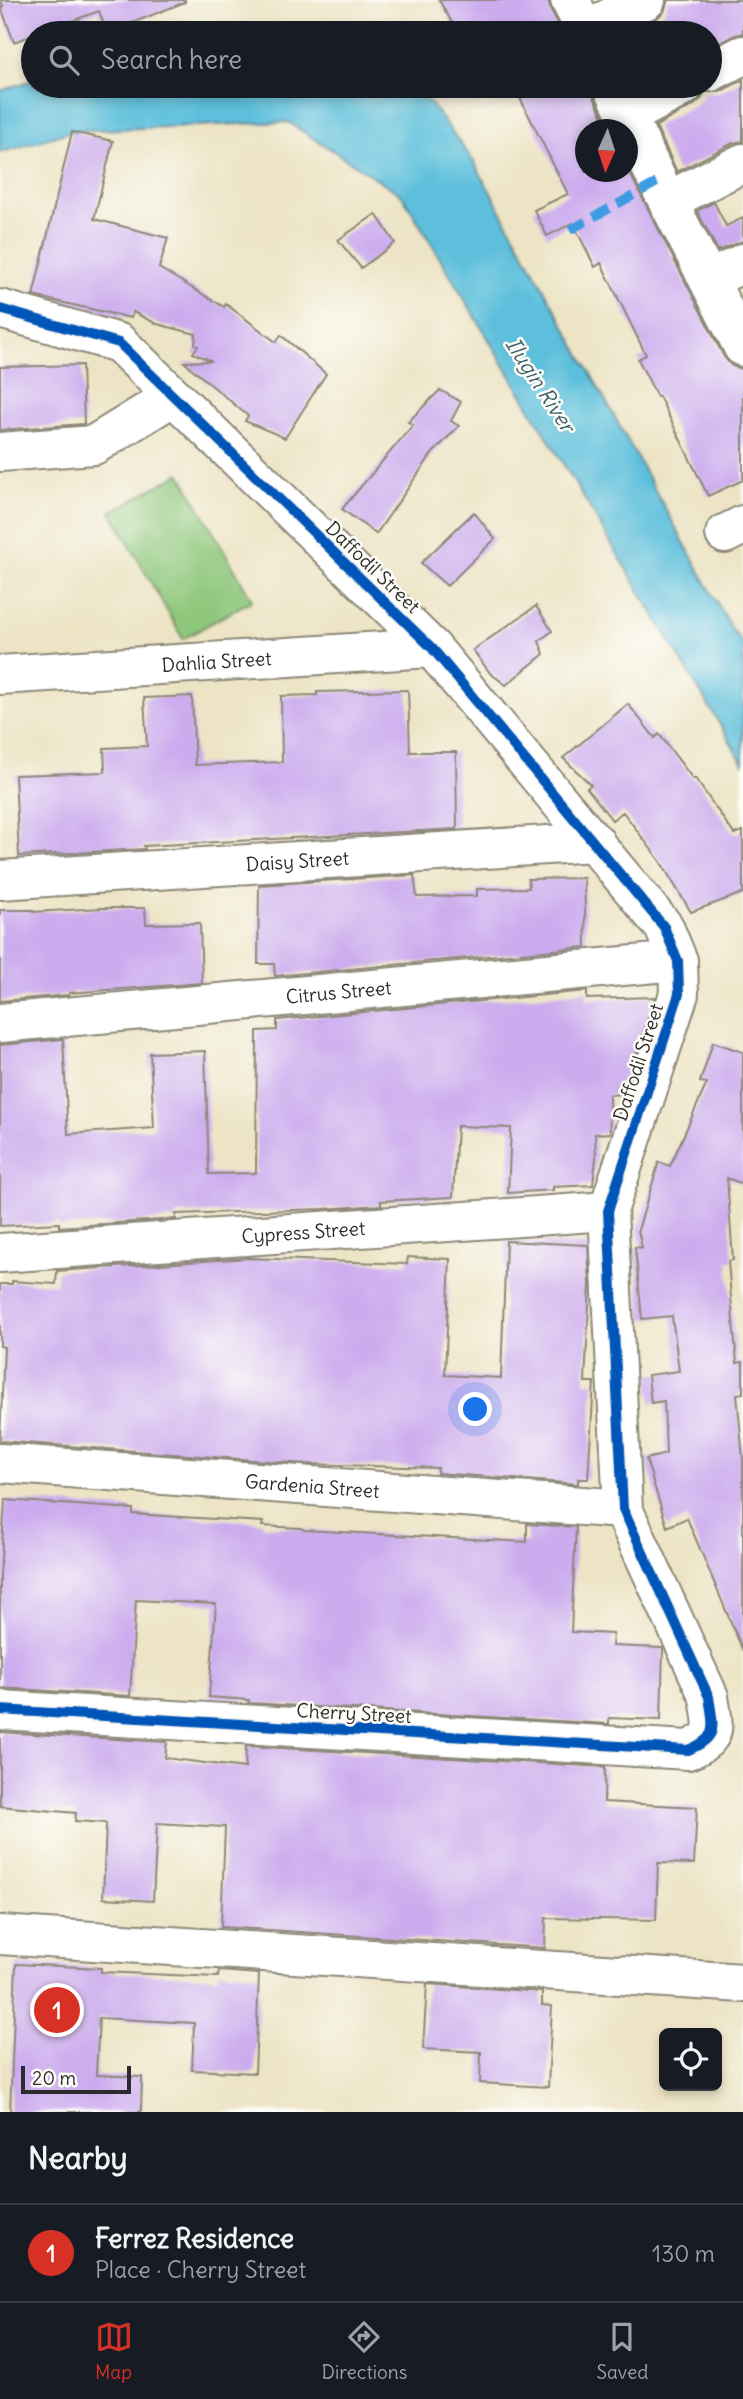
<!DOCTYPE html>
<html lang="en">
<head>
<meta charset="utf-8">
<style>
  :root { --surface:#171b24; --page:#242831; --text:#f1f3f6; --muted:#9ea1a6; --line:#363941; --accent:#d93025 }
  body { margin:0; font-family:Delius,sans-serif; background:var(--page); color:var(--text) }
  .controls { position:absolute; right:21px; bottom:21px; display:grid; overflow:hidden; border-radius:10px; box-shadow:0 4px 10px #0003 }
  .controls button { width:63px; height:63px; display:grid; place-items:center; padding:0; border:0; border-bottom:2px solid var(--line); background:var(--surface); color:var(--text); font:35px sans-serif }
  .compass { position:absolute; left:575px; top:119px; width:63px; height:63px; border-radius:50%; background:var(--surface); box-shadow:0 4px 10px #0003; rotate:183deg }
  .scale { position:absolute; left:21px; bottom:18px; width:110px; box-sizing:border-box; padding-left:7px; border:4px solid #2b2b2b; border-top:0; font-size:19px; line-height:24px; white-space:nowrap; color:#2b2b2b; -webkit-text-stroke:5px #fdfcf7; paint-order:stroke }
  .you { position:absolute; left:476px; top:1410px; width:24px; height:24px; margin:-18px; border:5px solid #fff; border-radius:50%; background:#1a73e8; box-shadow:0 0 0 10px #1a73e833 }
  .badge { display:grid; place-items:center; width:46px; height:46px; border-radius:50%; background:var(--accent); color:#fff; font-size:23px; font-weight:700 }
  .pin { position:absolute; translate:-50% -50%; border:4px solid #fff; box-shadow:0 2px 7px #0006 }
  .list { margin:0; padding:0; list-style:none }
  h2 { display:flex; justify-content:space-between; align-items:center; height:91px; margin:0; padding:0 28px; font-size:30px }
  h2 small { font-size:23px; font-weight:400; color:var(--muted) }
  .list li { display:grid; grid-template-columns:46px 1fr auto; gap:21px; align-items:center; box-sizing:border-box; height:98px; padding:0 28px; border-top:2px solid var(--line) }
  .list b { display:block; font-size:26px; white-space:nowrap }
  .list p { margin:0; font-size:23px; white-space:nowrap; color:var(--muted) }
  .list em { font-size:23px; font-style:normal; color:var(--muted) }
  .icon { flex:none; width:38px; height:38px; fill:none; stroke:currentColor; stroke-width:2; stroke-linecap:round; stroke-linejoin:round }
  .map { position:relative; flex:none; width:743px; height:2112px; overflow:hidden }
  .search { position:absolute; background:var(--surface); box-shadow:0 4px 10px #0003; left:21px; right:21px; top:21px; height:77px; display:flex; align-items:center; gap:18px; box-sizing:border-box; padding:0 24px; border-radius:38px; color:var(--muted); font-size:26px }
  .sheet { height:189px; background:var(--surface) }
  nav { display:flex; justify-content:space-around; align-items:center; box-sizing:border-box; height:98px; border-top:2px solid var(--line); background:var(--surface); font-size:19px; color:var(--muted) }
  nav a { display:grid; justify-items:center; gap:4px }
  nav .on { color:var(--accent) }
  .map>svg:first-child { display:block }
</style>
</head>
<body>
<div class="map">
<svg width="743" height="2112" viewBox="0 0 743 2112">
  <rect width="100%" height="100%" fill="#fdfcf7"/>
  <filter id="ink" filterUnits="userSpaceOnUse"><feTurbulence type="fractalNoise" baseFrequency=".0143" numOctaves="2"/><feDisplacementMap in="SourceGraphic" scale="14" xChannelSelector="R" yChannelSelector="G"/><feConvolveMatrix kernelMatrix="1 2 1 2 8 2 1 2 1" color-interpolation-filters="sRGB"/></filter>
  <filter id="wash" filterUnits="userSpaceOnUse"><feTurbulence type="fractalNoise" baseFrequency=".00686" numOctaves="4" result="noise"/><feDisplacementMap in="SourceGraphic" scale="28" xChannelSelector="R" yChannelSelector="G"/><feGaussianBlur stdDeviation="1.57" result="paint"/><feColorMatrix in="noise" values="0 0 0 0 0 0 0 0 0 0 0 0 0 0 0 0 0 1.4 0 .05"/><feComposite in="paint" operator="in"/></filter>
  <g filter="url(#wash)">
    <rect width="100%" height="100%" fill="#ede4c5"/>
    <path fill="#8ec77b" stroke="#5c7953" stroke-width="2" d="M180,473L252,600L183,639L111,512Z"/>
    <path fill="#5dbfdb" stroke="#447583" stroke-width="2" d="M204,25L312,26L323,33H180Z
      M33,80V86H404L431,104L474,162L731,628L743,644V763L402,195L288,122L72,131L0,153V91Z"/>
    <g id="blocks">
      <path fill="#ccacee" d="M1,0H185V2L107,33L99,11L14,42L1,7L3,6Z
        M439,0H548L551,10L563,33H458Z
        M668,0H743V33L733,36L710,48V33H628L656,19L664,12Z
        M743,80V141L733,143L677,172L656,126L694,105L702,98L704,92H719Z
        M514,86H591L593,95L609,130H585V172H627V168L724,357L732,366L743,369V480L708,496L659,396L657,397L638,359L646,355L601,263L595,267L573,223L547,236L534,210L568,194Z
        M72,132L113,141L94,219L168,238L159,268L224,307L226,304L276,342L281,335L326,374L285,438L245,421L248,416L184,362L212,361L193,353L198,346L195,344L196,334L157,324L133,312L131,318L33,296Z
        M714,202L726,226L743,218V241L718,251L697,211Z
        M376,214L395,243L361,268L338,240Z
        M82,365L84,424L0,430V367Z
        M440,390L461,402L451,421L459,426L432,454L376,534L342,509L413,425L408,422Z
        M474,512L495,539L447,586L421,563Z
        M536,606L552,631L539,641L544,654L506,685L490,673L473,650Z
        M408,690L410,752H456L457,829L144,846L145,849L19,856L15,775L105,772L104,748L147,746L144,698L192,696L195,765L282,762L281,696L317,695V692Z
        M628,704L655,738L659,734L693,779L695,778L734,834L743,831V893L691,912L660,861L623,812L612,820L587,788L591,785L563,758Z
        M414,875L417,897L477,896V889L529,888L528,879L584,878L586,947L275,976L274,964H258L259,885Z
        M103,908H145L146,924L200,923L202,983L69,993V995L0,1001V910H33V912Z
        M587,991V999L655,997L623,1094L609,1095L610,1133L595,1134L596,1158L593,1185L553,1187V1190L508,1193L511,1128L457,1126L453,1197L381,1201V1205L323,1209L176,1214V1219L59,1227V1223L0,1226V1045L63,1039L68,1134L154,1128L150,1053L205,1051L209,1174L256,1173L257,1031L277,1030V1020Z
        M713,1042L743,1052V1184L727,1178L733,1260L728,1261L733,1321L737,1363L743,1362V1393L737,1394L743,1459V1651L687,1518L667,1527L646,1459L666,1454L664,1401L651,1403L648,1375L679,1371L672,1316L642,1319L635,1247L642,1248L638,1230L659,1162L670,1166L707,1083L700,1082Z
        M506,1241L588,1245L590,1284L585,1382H594L588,1479H578V1484L437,1473L438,1468L306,1464L0,1441L4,1347L0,1346V1284H12V1281L56,1284L57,1271L248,1258L407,1264L408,1257L450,1259L445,1375L501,1378Z
        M5,1500L133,1509V1514L263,1522L262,1526L301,1528L304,1530L527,1542V1524L576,1527L571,1632L613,1634L612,1646L663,1648L661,1720L609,1718V1724L248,1703L249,1700L209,1697L216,1604L136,1600L130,1696L0,1688V1575Z
        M0,1732L167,1742L165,1758L245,1768L246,1746L605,1767L604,1802L697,1807L694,1864L658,1863L656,1920L546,1918L545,1948L221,1927L225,1827L157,1823L153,1901L103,1898L106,1823L75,1821L76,1813L0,1806Z
        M16,1964L101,1968V1972L218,1977L219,1971L259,1974L255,2073L192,2070L194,2023L99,2018L96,2075L142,2077L141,2112H10Z
        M427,1984L542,1992V2005L552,2006L548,2087L480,2083L481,2052L423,2049Z"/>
    </g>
  </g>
  <g filter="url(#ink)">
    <use href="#blocks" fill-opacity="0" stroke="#8c8878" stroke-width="2"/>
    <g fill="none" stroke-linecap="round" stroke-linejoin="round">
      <g stroke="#8c8878" stroke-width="42">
        <g id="minor">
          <path d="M570,0L587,33"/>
          <path d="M585,30L646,0"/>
          <path d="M710,72L743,55"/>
          <path d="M613,86L658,182L743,347"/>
          <path d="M628,116L684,86"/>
          <path d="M668,201L743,163"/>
          <path d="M709,280L743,263"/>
          <path d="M0,309L119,343L432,648L664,927L678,961L679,994L608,1211L623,1509L709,1697C713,1726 720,1737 688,1750L0,1710"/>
          <path d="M0,452L94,445L172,397"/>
          <path d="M725,534L743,525"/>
          <path id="s1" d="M0,675L432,648"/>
          <path id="s2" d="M0,880L595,842"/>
          <path id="s3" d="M0,1023L678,961"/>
          <path id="s4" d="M0,1253L608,1211"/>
          <path id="s5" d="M0,1463L623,1509"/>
          <path d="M0,1935L743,1983"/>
        </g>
      </g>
      <use href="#minor" stroke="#fff" stroke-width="38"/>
      <path stroke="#3d9ce1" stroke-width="9" stroke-dasharray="18 9" stroke-linecap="butt" d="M570,230L658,182"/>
      <g stroke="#fdfcf7" stroke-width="15">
        <path id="cycleway" d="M0,309L119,343L432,648L664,927L678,961L679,994L608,1211L623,1509L709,1697C713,1726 720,1737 688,1750L0,1710"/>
      </g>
      <use href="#cycleway" stroke="#0057b8" stroke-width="10"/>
    </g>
  </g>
  <g text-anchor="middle" stroke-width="5" stroke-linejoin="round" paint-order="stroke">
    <g font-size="19" fill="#2b2b2b" stroke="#fdfcf7">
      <text transform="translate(373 567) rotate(44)" y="7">Daffodil Street</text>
      <text dy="7" stroke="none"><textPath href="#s1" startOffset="217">Dahlia Street</textPath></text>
      <text dy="7" stroke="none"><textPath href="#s2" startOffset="298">Daisy Street</textPath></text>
      <text dy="7" stroke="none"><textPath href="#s3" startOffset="340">Citrus Street</textPath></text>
      <text transform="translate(638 1062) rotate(-72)" y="7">Daffodil Street</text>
      <text dy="7" stroke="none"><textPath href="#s4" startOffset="304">Cypress Street</textPath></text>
      <text dy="7" stroke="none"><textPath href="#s5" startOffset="313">Gardenia Street</textPath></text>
      <text transform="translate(354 1713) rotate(3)" y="7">Cherry Street</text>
    </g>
    <g font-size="21" font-style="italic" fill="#3c5f69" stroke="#fdfcf7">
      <text transform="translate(540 385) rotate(57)" y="7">Ilugin River</text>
    </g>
  </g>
</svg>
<div class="controls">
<button><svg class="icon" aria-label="locate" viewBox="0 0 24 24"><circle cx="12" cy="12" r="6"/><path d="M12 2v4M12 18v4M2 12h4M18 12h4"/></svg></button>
</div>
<svg class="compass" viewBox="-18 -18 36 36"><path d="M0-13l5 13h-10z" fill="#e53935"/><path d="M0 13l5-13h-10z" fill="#9ea1a6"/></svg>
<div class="scale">20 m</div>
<div class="you"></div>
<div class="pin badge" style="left:57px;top:2010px">1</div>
<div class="search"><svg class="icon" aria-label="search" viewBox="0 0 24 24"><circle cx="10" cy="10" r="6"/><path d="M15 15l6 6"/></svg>Search here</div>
</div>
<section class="sheet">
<h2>Nearby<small></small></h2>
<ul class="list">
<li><span class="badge">1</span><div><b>Ferrez Residence</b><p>Place · Cherry Street</p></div><em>130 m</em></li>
</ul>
</section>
<nav>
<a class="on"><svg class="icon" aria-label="map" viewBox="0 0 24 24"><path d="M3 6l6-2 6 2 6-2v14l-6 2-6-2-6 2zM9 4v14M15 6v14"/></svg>Map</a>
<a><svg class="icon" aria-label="directions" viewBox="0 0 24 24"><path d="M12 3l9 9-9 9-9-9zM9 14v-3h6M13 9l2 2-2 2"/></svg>Directions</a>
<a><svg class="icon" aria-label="saved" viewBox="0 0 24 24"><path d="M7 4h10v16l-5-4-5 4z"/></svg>Saved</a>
</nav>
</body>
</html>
